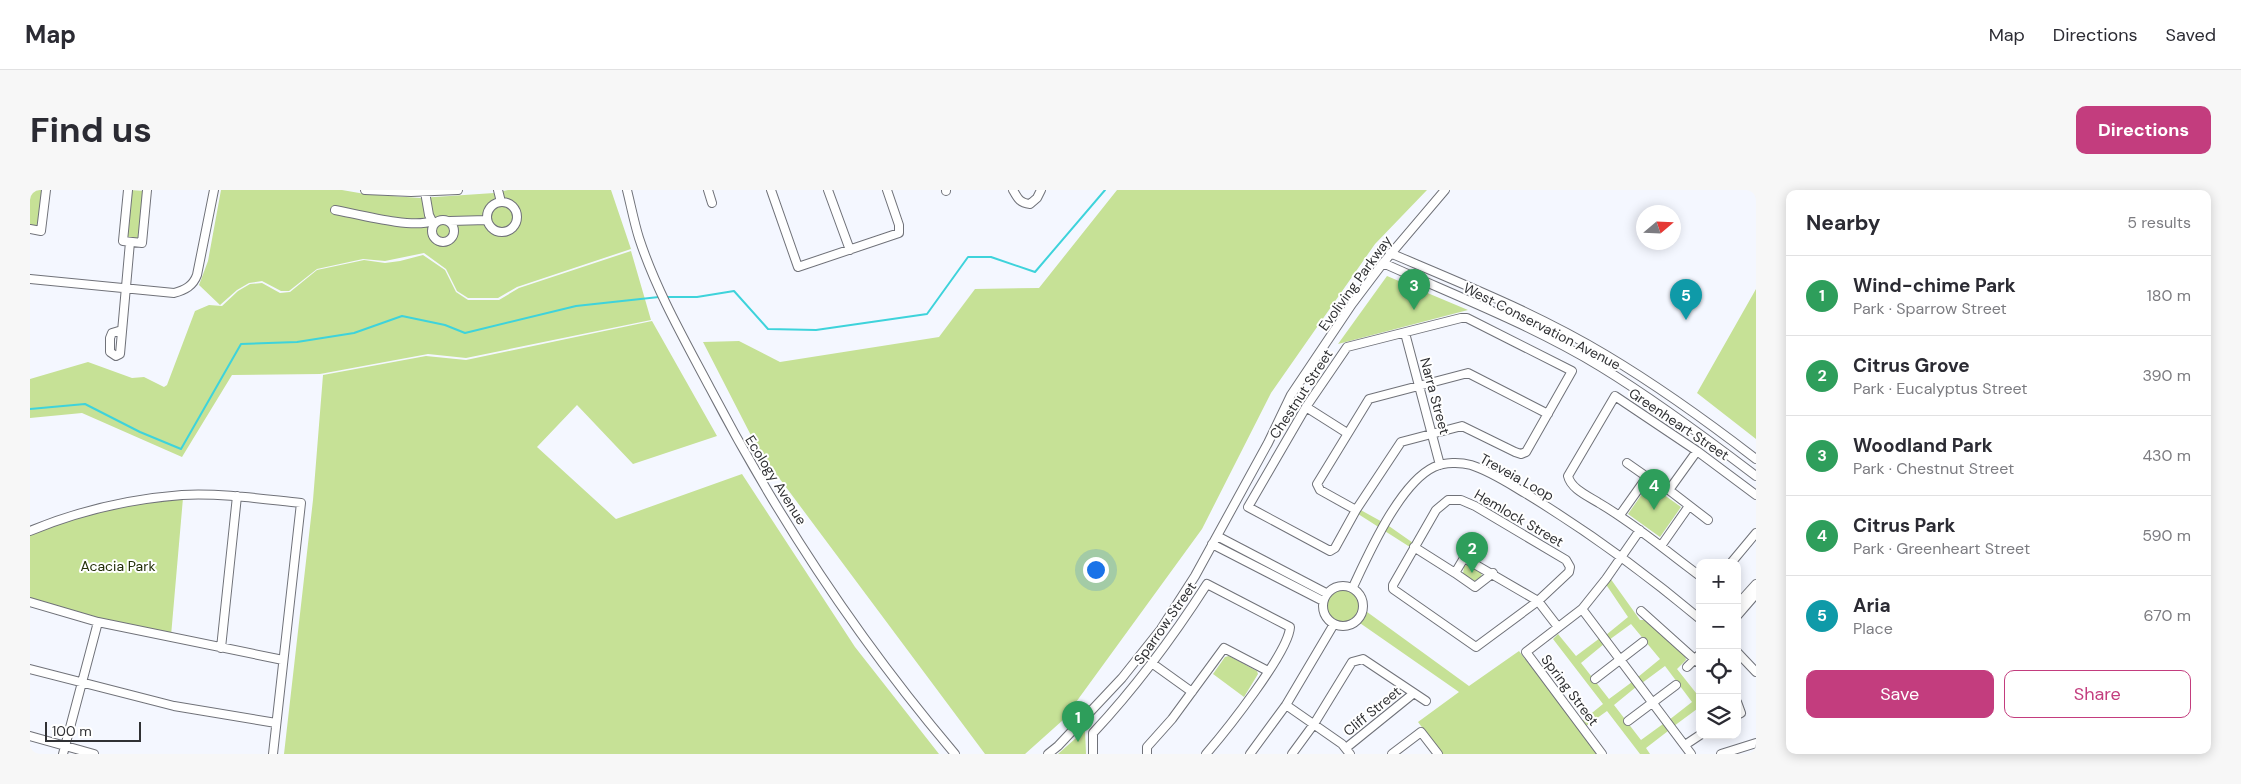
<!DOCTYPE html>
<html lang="en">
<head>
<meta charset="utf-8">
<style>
  :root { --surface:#fff; --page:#f7f7f7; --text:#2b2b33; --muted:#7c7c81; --line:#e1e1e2; --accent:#c33d7e }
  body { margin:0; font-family:"DM Sans",sans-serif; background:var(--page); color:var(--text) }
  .controls { position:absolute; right:15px; bottom:15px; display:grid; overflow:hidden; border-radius:10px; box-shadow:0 2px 12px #0003 }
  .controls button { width:45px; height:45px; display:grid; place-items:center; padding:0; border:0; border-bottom:1px solid var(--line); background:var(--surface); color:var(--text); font:25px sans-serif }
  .compass { position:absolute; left:1606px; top:15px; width:45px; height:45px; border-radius:50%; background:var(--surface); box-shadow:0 2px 12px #0003; rotate:71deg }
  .scale { position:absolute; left:15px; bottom:12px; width:96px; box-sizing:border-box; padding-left:5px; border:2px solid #303134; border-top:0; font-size:14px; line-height:18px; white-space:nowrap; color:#303134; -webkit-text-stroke:4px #fff; paint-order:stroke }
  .you { position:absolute; left:1065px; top:379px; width:18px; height:18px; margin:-12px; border:4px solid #fff; border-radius:50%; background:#1a73e8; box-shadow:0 0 0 8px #1a73e833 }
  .badge { display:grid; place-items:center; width:32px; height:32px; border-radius:50%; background:var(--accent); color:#fff; font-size:16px; font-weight:700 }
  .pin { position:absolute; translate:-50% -41px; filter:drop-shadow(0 1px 2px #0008) }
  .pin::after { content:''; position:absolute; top:26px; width:18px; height:15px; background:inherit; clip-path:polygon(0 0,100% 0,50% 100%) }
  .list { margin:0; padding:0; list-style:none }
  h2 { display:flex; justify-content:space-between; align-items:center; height:65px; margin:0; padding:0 20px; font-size:21px }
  h2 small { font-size:16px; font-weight:400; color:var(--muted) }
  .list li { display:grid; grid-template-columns:32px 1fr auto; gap:15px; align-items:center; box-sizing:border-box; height:80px; padding:0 20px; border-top:1px solid var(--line) }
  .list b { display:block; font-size:19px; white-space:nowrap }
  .list p { margin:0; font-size:16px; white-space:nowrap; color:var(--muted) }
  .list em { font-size:16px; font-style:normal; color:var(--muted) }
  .actions { display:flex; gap:10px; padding:15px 20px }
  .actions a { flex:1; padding:11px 0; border:1px solid var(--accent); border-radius:10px; text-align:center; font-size:18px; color:var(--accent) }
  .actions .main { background:var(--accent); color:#fff }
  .icon { flex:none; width:28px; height:28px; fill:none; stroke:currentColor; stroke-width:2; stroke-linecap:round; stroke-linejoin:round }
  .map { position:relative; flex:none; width:1726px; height:564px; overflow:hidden; border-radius:10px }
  header { display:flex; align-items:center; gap:30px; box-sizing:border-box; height:70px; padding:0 25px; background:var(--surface); border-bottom:1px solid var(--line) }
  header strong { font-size:24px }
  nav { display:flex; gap:28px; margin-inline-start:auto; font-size:18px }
  .intro { display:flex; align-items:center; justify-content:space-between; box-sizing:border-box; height:120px; padding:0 30px }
  h1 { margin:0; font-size:35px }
  .button { padding:12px 22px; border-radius:10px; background:var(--accent); color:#fff; font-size:18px; font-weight:700 }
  main { display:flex; gap:30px; padding:0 30px }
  aside { flex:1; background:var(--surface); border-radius:10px; box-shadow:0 2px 12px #0003 }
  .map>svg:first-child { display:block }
</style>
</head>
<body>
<header>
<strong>Map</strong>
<nav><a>Map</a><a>Directions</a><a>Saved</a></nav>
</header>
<div class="intro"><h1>Find us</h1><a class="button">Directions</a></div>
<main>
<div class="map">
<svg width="1726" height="564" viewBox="0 0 1726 564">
  <rect width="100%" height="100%" fill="#f4f7ff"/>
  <path fill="#c6e196" d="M0,0H15L9,39L0,38Z
    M99,0L115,1L111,51L95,50Z
    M191,0H312L335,4L390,8L464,3L478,0H581L601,59L487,97L468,108H438L427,101L416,79L394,63L355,71L333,69L287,79L259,101H251L232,91L219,93L207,100L190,115L169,95L178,71Z
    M1087,0H1397L1345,54L1241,203L1172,339L1033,530L995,564H955L729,261L673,152L709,151L750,172L909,147L945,99L1009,98Z
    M601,61L621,130L436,168L398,164L290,184L202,185L152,267L52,223L0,228V189L58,172L102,188L114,187L134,197L137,195L165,121L179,115L192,116L208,101L220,94L232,93L250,103L260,102L287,80L334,70L355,73L370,71L393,65L415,80L426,102L438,110H469L489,98Z
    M1357,86L1438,120L1308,154Z
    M1726,99V249L1667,203Z
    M622,131L687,246L603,274L547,215L507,257L586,329L712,284L825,457L909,564H254L283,310L293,185L396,166L436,170Z
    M1619,294L1651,317L1630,347L1598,324Z
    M153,308L141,446L69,430L0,409V344C51,323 99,315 153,308Z
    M1327,318L1356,334L1386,355L1383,359L1325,322Z
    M1439,374L1451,382L1452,387L1444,391L1433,384L1434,376Z
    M1580,388L1610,430H1614L1655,465L1656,470L1647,479L1670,508V522L1667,519L1644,536L1639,530L1662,512L1635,476L1612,493L1608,487L1630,469L1601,434L1579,450L1576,445L1598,427L1575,393Z
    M1295 415a17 17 0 1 1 34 0a17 17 0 1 1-34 0Z
    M1333,419L1439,496L1489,461L1568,564H1412L1388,532L1429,502L1327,431Z
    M1528,444L1546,466L1570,448L1574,454L1551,473L1579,509L1602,492L1606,497L1584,515L1611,550L1633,534L1638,541L1616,558L1620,564H1610L1577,521L1556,536L1552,531L1573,514L1523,449Z
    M1199,466L1227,481L1228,484L1214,507L1183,484L1195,467Z
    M1055,540L1056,564H1028Z"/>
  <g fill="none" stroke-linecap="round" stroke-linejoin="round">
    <path stroke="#3ed3db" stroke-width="2" d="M636,107H667L704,101L738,139L786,140L897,124L938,67H961L1005,82L1075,0
      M0,219L55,214L110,242L151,259L211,154L267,152L324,143L372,126L415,135L435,143L546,116L629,107"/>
    <g stroke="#707279" stroke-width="10">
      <path id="street" d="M98,0L93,51L112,53L117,0
        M335,0L381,2L428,0
        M468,0L471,12
        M597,0C601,16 604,32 609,48C626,100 654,149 680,198C748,328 830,452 925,564
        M678,0L682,13
        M741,0L768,77L869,43V35L857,0
        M798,0L820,60
        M916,0V1
        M983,0C988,9 990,13 1000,14L1007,8L1011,0
        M395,2L399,25L403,33
        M457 27a15 15 0 1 1 30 0a15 15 0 1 1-30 0Z
        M305,20C327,24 382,39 402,31
        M402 41a11 11 0 1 1 22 0a11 11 0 1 1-22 0Z
        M420,31L457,30
        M0,39L11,41L16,0
        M1360,63C1433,94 1508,124 1576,165C1628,196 1678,232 1726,269
        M1353,73C1426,106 1502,135 1571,177C1625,210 1676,248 1726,286
        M0,89L144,103C155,100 163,96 167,85L184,0
        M1431,128H1437L1542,181L1496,262L1491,264L1485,262L1432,236L1371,252L1326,320L1305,358L1300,361L1218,317L1276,217L1317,157Z
        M92,140L82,143L80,148V162L86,166L90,164L100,52
        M1375,143L1410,275
        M1276,217L1317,243
        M1597,273L1617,287
        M1639,300L1667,261
        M1418,310H1431L1445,316L1536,370L1540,377L1539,382L1508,411L1446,457L1363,399V395L1406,320Z
        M1326,320L1290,300L1287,294L1339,209L1438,183L1518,224
        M1590,325L1617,287L1639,300L1678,330
        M0,341C48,321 100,309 152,305C192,303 232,309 271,313L243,564
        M1187,346L1296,403
        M1182,354L1293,411
        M1631,356L1659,316
        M1384,357L1425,383L1434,368L1508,411L1528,437
        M1701,373L1726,343
        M1425,383L1445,397L1463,383
        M1670,386C1636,361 1605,334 1569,313C1558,306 1541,299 1538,286L1585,206L1667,261L1726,305
        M1293 416a20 20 0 1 1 40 0a20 20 0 1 1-40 0Z
        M1323,397C1339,363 1370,293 1404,277C1415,272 1430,272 1441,275C1460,281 1478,293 1495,303C1556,340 1615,383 1670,429
        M0,412L68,432L253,470
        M1707,415L1726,394
        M1552,419L1661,564
        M1611,421L1670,474
        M1707,426L1726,404
        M191,458L207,306
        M1707,462L1726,482
        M1123,474L1162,502
        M1657,477L1670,464
        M0,479L144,516L246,533
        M1565,489L1613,452
        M1384,503L1396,511
        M1707,512L1711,523L1707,525
        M1256,515L1312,554L1320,564
        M1598,531L1646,495
        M0,546L64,564
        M1655,555L1670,545
        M33,564L68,432
        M1018,564L1028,556L1092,488L1131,439L1165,386L1238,253L1261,205L1322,114L1353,73L1415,0
        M1063,564V543C1106,497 1143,447 1177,394L1260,437C1259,462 1195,542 1176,564
        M1117,564V557L1142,529L1194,458L1238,481
        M1220,564L1256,515L1304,434
        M1262,564L1284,534L1322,472L1333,469L1384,503L1316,558
        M1362,564L1391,542L1408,564
        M1572,564L1496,462L1552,419L1576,389L1610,340
        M1691,564L1726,553"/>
    </g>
    <use href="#street" stroke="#fff" stroke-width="8"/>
  </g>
  <g text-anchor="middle" stroke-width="4" stroke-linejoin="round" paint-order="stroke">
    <g font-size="14" fill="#303134" stroke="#fff">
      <text transform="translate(1325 93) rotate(-54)" y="5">Evoliving Parkway</text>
      <text transform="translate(1512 136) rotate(27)" y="5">West Conservation Avenue</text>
      <text transform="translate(1271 204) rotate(-57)" y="5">Chestnut Street</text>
      <text transform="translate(1405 206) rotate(75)" y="5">Narra Street</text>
      <text transform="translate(1649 234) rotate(34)" y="5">Greenheart Street</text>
      <text transform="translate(1487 287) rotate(29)" y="5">Treveia Loop</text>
      <text transform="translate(746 290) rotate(58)" y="5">Ecology Avenue</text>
      <text transform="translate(1489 328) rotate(30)" y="5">Hemlock Street</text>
      <text transform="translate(1135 433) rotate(-55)" y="5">Sparrow Street</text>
      <text transform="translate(1540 500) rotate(53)" y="5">Spring Street</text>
      <text transform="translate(1342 521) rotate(-39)" y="5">Cliff Street</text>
    </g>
    <g font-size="14" fill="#232f08" stroke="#fff">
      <text x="88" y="381">Acacia Park</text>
    </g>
  </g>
</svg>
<div class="controls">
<button>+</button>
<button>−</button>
<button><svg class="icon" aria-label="locate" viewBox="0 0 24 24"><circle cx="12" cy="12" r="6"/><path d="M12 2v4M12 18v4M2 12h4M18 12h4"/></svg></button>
<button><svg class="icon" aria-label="layers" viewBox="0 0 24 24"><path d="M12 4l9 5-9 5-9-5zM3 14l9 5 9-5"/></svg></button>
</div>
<svg class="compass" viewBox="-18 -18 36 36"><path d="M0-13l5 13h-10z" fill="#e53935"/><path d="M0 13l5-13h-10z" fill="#7c7c81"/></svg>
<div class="scale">100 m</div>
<div class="you"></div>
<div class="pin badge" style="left:1048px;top:552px;background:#2e9e5b">1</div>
<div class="pin badge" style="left:1442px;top:383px;background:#2e9e5b">2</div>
<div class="pin badge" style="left:1384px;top:120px;background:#2e9e5b">3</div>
<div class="pin badge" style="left:1624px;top:320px;background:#2e9e5b">4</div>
<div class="pin badge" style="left:1656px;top:130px;background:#0f9aa8">5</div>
</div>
<aside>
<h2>Nearby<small>5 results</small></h2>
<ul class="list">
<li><span class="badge" style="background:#2e9e5b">1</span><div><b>Wind-chime Park</b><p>Park · Sparrow Street</p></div><em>180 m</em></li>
<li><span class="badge" style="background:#2e9e5b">2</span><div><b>Citrus Grove</b><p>Park · Eucalyptus Street</p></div><em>390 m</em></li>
<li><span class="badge" style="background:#2e9e5b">3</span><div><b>Woodland Park</b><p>Park · Chestnut Street</p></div><em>430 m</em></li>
<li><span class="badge" style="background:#2e9e5b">4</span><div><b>Citrus Park</b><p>Park · Greenheart Street</p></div><em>590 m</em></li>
<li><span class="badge" style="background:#0f9aa8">5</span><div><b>Aria</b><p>Place</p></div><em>670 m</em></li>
</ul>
<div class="actions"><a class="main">Save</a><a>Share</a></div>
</aside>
</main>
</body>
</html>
